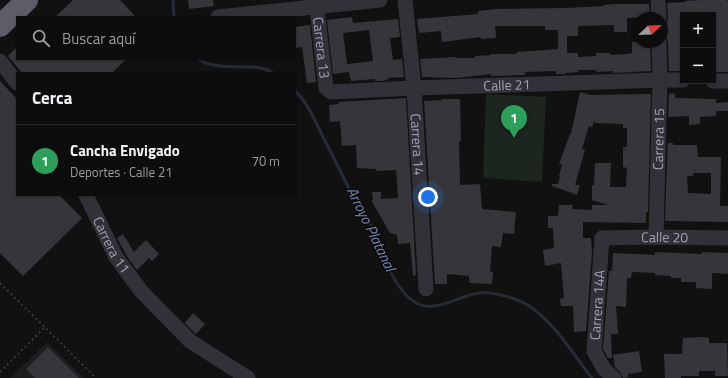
<!DOCTYPE html>
<html lang="es">
<head>
<meta charset="utf-8">
<style>
  :root { --surface:#0d0d0e; --page:#1b1b1c; --text:#f1f3f6; --muted:#9a9c9e; --line:#2d2d2e; --accent:#0f766e }
  body { margin:0; font-family:"Titillium Web",sans-serif; background:var(--page); color:var(--text) }
  .controls { position:absolute; right:12px; top:12px; display:grid; overflow:hidden; border-radius:0px; box-shadow:0 1px 3px #0004 }
  .controls button { width:36px; height:36px; display:grid; place-items:center; padding:0; border:0; border-bottom:1px solid var(--line); background:var(--surface); color:var(--text); font:20px sans-serif }
  .compass { position:absolute; left:632px; top:12px; width:36px; height:36px; border-radius:50%; background:var(--surface); box-shadow:0 1px 3px #0004; rotate:67deg }
  .you { position:absolute; left:428px; top:197px; width:14px; height:14px; margin:-10px; border:3px solid #fff; border-radius:50%; background:#1a73e8; box-shadow:0 0 0 6px #1a73e833 }
  .badge { display:grid; place-items:center; width:26px; height:26px; border-radius:50%; background:var(--accent); color:#fff; font-size:13px; font-weight:700 }
  .pin { position:absolute; translate:-50% -33px; filter:drop-shadow(0 1px 2px #0008) }
  .pin::after { content:''; position:absolute; top:21px; width:14px; height:12px; background:inherit; clip-path:polygon(0 0,100% 0,50% 100%) }
  .list { margin:0; padding:0; list-style:none }
  h2 { display:flex; justify-content:space-between; align-items:center; height:52px; margin:0; padding:0 16px; font-size:17px }
  h2 small { font-size:13px; font-weight:400; color:var(--muted) }
  .list li { display:grid; grid-template-columns:26px 1fr auto; gap:12px; align-items:center; box-sizing:border-box; height:72px; padding:0 16px; border-top:1px solid var(--line) }
  .list b { display:block; font-size:15px; white-space:nowrap }
  .list p { margin:0; font-size:13px; white-space:nowrap; color:var(--muted) }
  .list em { font-size:13px; font-style:normal; color:var(--muted) }
  .icon { flex:none; width:22px; height:22px; fill:none; stroke:currentColor; stroke-width:2; stroke-linecap:round; stroke-linejoin:round }
  .map { position:relative; flex:none; width:728px; height:378px; overflow:hidden }
  .search { position:absolute; background:var(--surface); box-shadow:0 1px 3px #0004; left:16px; top:16px; width:280px; height:44px; display:flex; align-items:center; gap:10px; box-sizing:border-box; padding:0 14px; border-radius:0px; color:var(--muted); font-size:15px }
  .panel { position:absolute; background:var(--surface); box-shadow:0 1px 3px #0004; left:16px; top:72px; width:280px; height:124px; border-radius:0px }
  .map>svg:first-child { display:block }
</style>
</head>
<body>
<div class="map">
<svg width="728" height="378" viewBox="0 0 728 378">
  <rect width="100%" height="100%" fill="#111112"/>
  <path fill="#1d1d1f" d="M47,342L84,378H10Z"/>
  <path fill="#1d251f" d="M486,94L546,97L542,182L483,178Z"/>
  <g fill="none" stroke-linecap="round" stroke-linejoin="round">
    <path stroke="#272b36" stroke-width="3" d="M173,0L174,17
      M198,59C221,74 254,60 273,73
      M295,91C307,101 316,123 323,137C333,156 342,175 352,194C357,201 363,209 367,217C381,244 385,273 408,297C430,319 455,296 479,293C490,291 516,298 526,304C554,321 572,353 592,378"/>
  </g>
  <path fill="#36363a" fill-rule="evenodd" d="M73,0H120L136,17H55Z
    M188,0H213L214,6L189,9Z
    M702,0H727L728,2V72H713V15H683V71H669L668,42L667,38L664,35V26L667,22L668,18L667,3L685,2V1Z
    M613,4H649L650,17L627,18V32H614V25L578,26V36H567V53H578V57L596,56V53H610V55L627,54L632,53V42H650L651,71L613,73V71L597,72L596,70H578V72L565,73V74H556V71L525,72V75L491,76V74L456,78L422,77L420,59L456,57V58H475V56L491,55V54H517V52L558,49V30H545V26H495L496,38L481,39V37L442,42L441,31L419,33L417,19L478,14V11L497,9L567,8L604,6V5Z
    M352,17L353,23L398,19L400,37L390,38L393,60L402,59L404,77L387,78L388,80L382,81H375V79L351,81L349,72L333,74L327,20ZM369,30L373,61L347,64L343,33Z
    M310,25L316,82L307,83L302,47L295,48V27Z
    M17,47V59H126L112,73H22L8,56Z
    M0,81L17,99V195H59L82,218L23,276L0,253Z
    M580,92L590,95L651,94L648,212H646V223L583,222V238H591L592,253L586,331L574,332L573,306H561L560,299L564,298L561,263L545,266L543,250L554,248L553,228H548V216H558L559,205H573L572,209L592,210V205H608L592,200V185H594L595,163H611L610,187H626L627,168L623,167V147H627V128H623V124L595,123V120L592,127L589,126L582,149L585,150L575,185H580L577,195L552,186V184H558L560,177L559,176L562,165L559,164L570,134H571Z
    M675,93V98L716,99V103L728,102V111H716V116L700,117V124L689,125V116L668,117L669,94Z
    M406,98L416,275L413,276L410,243L398,244L397,235L390,233L371,200H373L372,192H381V199L398,198L396,170L376,171V169L357,168L356,145L342,146L340,121L330,122L329,105L339,104V102Z
    M442,99H460L461,141H459L460,185L480,184L482,209L516,212L514,234L503,233L501,247L492,246L490,272H493L492,284L469,283V276L447,274V284H435L424,101L442,100Z
    M668,136V143H673V145H697L698,157H721L720,206H728V222L665,221ZM693,173H711V194L688,193L687,176H693Z
    M123,234L134,252L146,240L159,254L152,261L149,258L137,270L128,258L117,238Z
    M655,252L702,254V252L728,253V274L712,273V289L696,288V282H681V278H671V276L655,275V273L632,272L631,278H627L626,307L616,306L618,334H611L612,358H608L603,349L609,271H612L613,253L655,255Z
    M193,313L205,324L196,334L185,323Z
    M700,337L709,338V343H727L728,376H715V371H699V376H681V378H665L664,354H682L683,338Z
    M48,347L79,378H35L26,369Z
    M639,351L642,372L628,374V377L623,378L620,372L615,367L613,355Z"/>
  <g fill="none" stroke-linecap="round" stroke-linejoin="round">
    <path stroke="#37383e" stroke-width="2" stroke-dasharray="2 3" stroke-linecap="butt" d="M0,283L96,378
      M0,372L44,328"/>
    <g stroke="#323137" stroke-width="15">
      <path id="s1" d="M316,0L326,88L331,92L414,88L660,80H683"/>
      <path id="s2" d="M405,0L414,88L426,289"/>
      <path d="M658,0L659,18"/>
      <path d="M218,17L380,0"/>
      <path d="M0,61L17,83"/>
      <path d="M713,81H728"/>
      <path id="s3" d="M86,195L116,257L141,291L190,341L248,378"/>
      <path id="s4" d="M656,237L660,80L659,42"/>
      <path id="s5" d="M614,378L604,369L594,351L602,238L656,237L728,238"/>
    </g>
    <path stroke="#5d5d69" stroke-width="22" d="M0,26L27,0"/>
  </g>
  <g text-anchor="middle" stroke-width="4" stroke-linejoin="round" paint-order="stroke">
    <g font-size="14" fill="#a1a2b4" stroke="#0c0c0d">
      <text dy="5" stroke="none"><textPath href="#s1" startOffset="48">Carrera 13</textPath></text>
      <text dy="5" stroke="none"><textPath href="#s1" startOffset="271">Calle 21</textPath></text>
      <text dy="5" stroke="none"><textPath href="#s4" startOffset="98">Carrera 15</textPath></text>
      <text dy="5" stroke="none"><textPath href="#s2" startOffset="145">Carrera 14</textPath></text>
      <text dy="5" stroke="none"><textPath href="#s5" startOffset="210">Calle 20</textPath></text>
      <text dy="5" stroke="none"><textPath href="#s3" startOffset="56">Carrera 11</textPath></text>
      <text dy="5" stroke="none"><textPath href="#s5" startOffset="80">Carrera 14A</textPath></text>
    </g>
    <g font-size="15" font-style="italic" fill="#7686b1" stroke="#0c0c0d">
      <text transform="translate(371 229) rotate(64)" y="5">Arroyo Platanal</text>
    </g>
  </g>
</svg>
<div class="controls">
<button>+</button>
<button>−</button>
</div>
<svg class="compass" viewBox="-18 -18 36 36"><path d="M0-13l5 13h-10z" fill="#e53935"/><path d="M0 13l5-13h-10z" fill="#9a9c9e"/></svg>
<div class="you"></div>
<div class="pin badge" style="left:514px;top:138px;background:#2e9e5b">1</div>
<div class="search"><svg class="icon" aria-label="search" viewBox="0 0 24 24"><circle cx="10" cy="10" r="6"/><path d="M15 15l6 6"/></svg>Buscar aquí</div>
<section class="panel">
<h2>Cerca<small></small></h2>
<ul class="list">
<li><span class="badge" style="background:#2e9e5b">1</span><div><b>Cancha Envigado</b><p>Deportes · Calle 21</p></div><em>70 m</em></li>
</ul>
</section>
</div>
</body>
</html>
